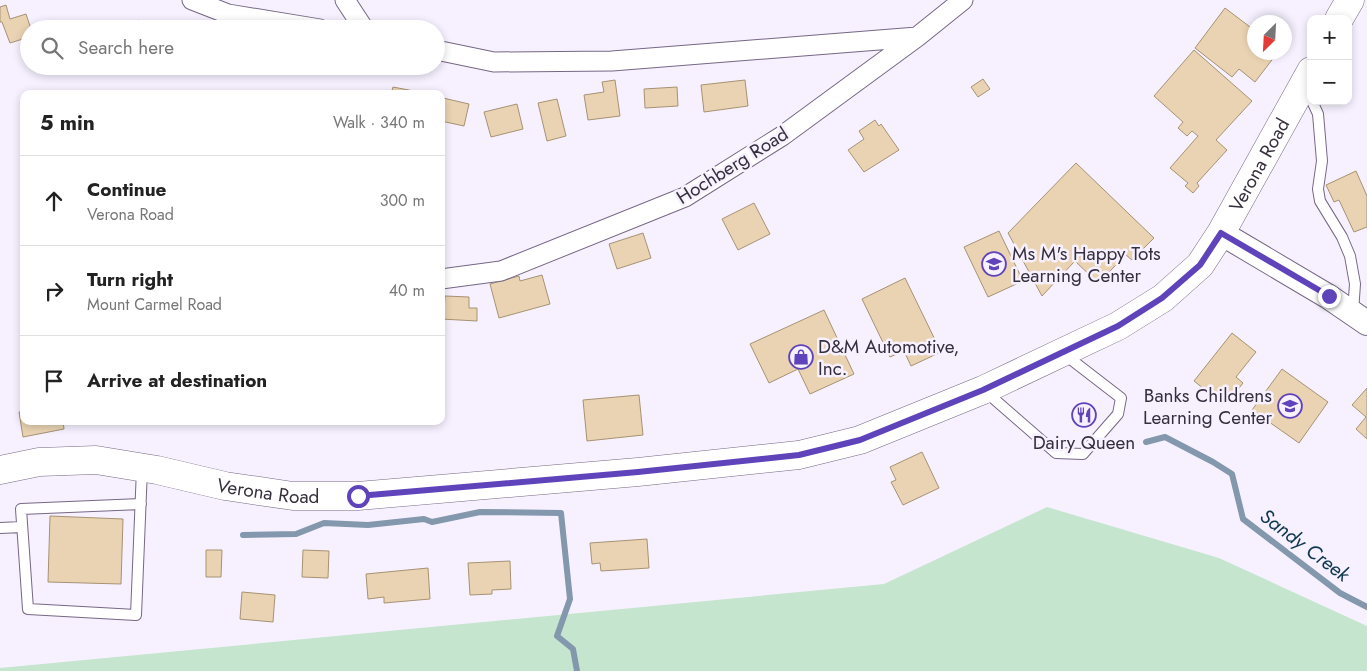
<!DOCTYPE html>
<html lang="en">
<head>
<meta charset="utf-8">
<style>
  :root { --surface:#fff; --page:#f6f6f6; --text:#222; --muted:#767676; --line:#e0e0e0 }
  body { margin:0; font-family:Jost,sans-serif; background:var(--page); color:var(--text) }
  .controls { position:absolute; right:15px; top:15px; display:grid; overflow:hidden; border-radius:10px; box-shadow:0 2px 8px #0003 }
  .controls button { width:45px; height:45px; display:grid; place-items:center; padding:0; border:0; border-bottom:1px solid var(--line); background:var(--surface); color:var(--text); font:25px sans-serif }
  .compass { position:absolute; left:1247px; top:15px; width:45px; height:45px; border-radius:50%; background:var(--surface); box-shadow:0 2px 8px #0003; rotate:204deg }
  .stop { position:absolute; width:15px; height:15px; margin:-11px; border:4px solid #5f43bb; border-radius:50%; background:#fff }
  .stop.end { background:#5f43bb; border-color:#fff; box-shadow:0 1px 5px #0008 }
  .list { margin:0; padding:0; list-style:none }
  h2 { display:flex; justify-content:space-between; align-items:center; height:65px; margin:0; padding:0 20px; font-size:21px }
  h2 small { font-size:16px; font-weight:400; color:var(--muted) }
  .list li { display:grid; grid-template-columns:32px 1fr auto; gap:15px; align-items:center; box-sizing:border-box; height:90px; padding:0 20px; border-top:1px solid var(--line) }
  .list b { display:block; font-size:19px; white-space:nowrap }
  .list p { margin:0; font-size:16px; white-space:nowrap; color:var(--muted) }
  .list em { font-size:16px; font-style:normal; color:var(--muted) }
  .icon { flex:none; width:28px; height:28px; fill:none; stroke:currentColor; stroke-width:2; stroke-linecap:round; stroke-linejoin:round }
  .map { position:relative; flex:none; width:1367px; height:671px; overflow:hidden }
  .search { position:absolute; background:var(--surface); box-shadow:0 2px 8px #0003; left:20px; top:20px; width:425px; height:55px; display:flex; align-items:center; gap:12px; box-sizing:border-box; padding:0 18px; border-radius:28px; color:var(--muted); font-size:19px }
  .panel { position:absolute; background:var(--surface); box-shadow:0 2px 8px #0003; left:20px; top:90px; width:425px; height:335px; border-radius:10px }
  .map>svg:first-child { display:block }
</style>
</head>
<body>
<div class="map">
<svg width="1367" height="671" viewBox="0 0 1367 671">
  <rect width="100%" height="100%" fill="#f7f1ff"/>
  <path fill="#c6e5cf" d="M1047,507L1219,558L1367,626V671H0V668L884,584Z"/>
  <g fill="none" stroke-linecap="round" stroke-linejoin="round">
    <path stroke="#8397ad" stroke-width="6" d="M1146,442L1165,437L1213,462L1232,474L1243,519L1340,593L1367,607
      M243,535L296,534L324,523L368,525L424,519L432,522L480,512L561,513L570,599L557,636L573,649L577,671"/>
  </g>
  <path fill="#e9d3b2" stroke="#a69273" d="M6,5L10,19L26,14L31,29H29V37L10,43L2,22H0V7Z
    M1225,8L1254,30V52H1278L1255,82L1239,69L1232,77L1195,48Z
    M138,20L152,29H133Z
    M1194,50L1252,101L1216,140L1227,150L1197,183L1199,186L1193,193L1185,186L1188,183L1170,168L1198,136L1192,131L1187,136L1178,128L1183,122L1154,96Z
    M983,79L990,89L978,97L971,87Z
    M615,80L620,116L588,120L584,95L604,92L602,82Z
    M745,80L748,106L704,112L701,85Z
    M393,87L419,92V94H391Z
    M677,87L678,106L645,108L644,89Z
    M443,98L469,104L464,126L441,121Z
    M557,99L566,136L547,141L538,103Z
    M517,104L523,129L491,137L484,112Z
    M875,120L879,126L881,124L899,150L864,172L848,150L864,139L859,131Z
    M1076,163L1154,238L1132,260L1126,255L1098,283L1075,261L1042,296L1008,233Z
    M1356,171L1367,196V227L1354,232L1339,200L1334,202L1326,185Z
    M754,203L770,234L738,250L722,219Z
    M999,231L1023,281L988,297L964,247Z
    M643,233L651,258L617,269L609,244Z
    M542,275L550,304L499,318L490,284L519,276L520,281Z
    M905,278L941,352L911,366L904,351L890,357L862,299Z
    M445,296L469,297V308H477V321L441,319V311H444Z
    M824,310L854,374L810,394L798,369L769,383L750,344Z
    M1232,333L1256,352L1236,377L1243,383L1233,396L1226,390L1218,400L1194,381Z
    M1282,369L1328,402L1299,443L1252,410Z
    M1367,388V439L1356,429L1366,417L1352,405Z
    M639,395L643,435L587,441L583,400Z
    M24,411V421H63L64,429L23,437L19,412Z
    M922,452L939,488L903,505L891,482L896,480L890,467Z
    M50,516L123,519L121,584L48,582Z
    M647,539L649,568L601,571L600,563L592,564L590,543Z
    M206,550H222L221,577H206Z
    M303,550L329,551L328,578L302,577Z
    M510,561L511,589L492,590V594L470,595L468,563Z
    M428,568L430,599L384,603V597L368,599L366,574Z
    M242,592L275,595L273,622L240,619Z"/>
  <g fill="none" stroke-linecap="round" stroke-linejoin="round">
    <g stroke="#766785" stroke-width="12">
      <path id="service" d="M1312,101L1318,114L1322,161L1318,189L1320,201L1342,237L1350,256L1355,284L1353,312
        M986,392L1056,453L1083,454L1118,414L1121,398L1064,354
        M141,504L21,509L28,609L136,615L142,469
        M0,528L22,527"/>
    </g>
    <g stroke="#766785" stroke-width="21">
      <path id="minor" d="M192,0L228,14L320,29
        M345,0L364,29
        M436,50L494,62L612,61L917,37L963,0
        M441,279L501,271L685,197L782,136L917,37"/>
    </g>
    <g stroke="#766785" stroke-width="26">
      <path id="tertiary" d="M1221,233L1329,297L1367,323"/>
    </g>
    <g stroke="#766785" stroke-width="29">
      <g id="primary">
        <path d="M1339,19L1350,0"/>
        <path id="s1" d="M0,470L39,462L96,460L157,470L225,486L293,496H358L638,472L799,455L860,440L983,390L1118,326L1163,298L1200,265L1221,233L1311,71"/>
      </g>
    </g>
    <use href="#service" stroke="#fff" stroke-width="10"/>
    <use href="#minor" stroke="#fff" stroke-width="19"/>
    <use href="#tertiary" stroke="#fff" stroke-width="24"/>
    <use href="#primary" stroke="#fff" stroke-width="28"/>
  </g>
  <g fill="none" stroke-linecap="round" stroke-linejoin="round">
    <path stroke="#5f43bb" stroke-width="6" d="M358,496L638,472L799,455L860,440L983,390L1118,326L1162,298L1200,265L1221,233L1329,296"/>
  </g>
  <defs>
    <g id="school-ring" transform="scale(1.25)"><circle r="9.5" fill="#f7f1ff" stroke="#5f43bb" stroke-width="1.5"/><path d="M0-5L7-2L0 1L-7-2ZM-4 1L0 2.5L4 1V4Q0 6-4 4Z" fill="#5f43bb"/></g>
    <g id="shop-ring" transform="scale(1.25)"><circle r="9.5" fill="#f7f1ff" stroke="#5f43bb" stroke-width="1.5"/><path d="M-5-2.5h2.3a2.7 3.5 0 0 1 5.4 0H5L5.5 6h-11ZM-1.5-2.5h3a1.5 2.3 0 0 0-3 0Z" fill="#5f43bb"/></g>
    <g id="restaurant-ring" transform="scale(1.25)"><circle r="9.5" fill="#f7f1ff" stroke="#5f43bb" stroke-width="1.5"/><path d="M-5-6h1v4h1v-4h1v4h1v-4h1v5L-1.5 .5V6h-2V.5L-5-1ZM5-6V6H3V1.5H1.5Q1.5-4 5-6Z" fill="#5f43bb"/></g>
  </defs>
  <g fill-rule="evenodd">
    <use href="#school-ring" x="994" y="264"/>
    <use href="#shop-ring" x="801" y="357"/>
    <use href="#school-ring" x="1290" y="406"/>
    <use href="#restaurant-ring" x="1084" y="415"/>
  </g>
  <g text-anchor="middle" stroke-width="5" stroke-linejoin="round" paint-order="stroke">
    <g font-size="19" fill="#362f3c" stroke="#f7f1ff">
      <text transform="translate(732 165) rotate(-32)" y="7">Hochberg Road</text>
      <text dy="7" stroke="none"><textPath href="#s1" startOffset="1369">Verona Road</textPath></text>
      <text dy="7" stroke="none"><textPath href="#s1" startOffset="272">Verona Road</textPath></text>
    </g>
    <g font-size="19" fill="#362f3c" stroke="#f7f1ff" text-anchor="start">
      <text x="1012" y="260">Ms M's Happy Tots<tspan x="1012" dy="22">Learning Center</tspan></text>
      <text x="818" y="353">D&amp;M Automotive,<tspan x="818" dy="22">Inc.</tspan></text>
      <text x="1272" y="402" text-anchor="end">Banks Childrens<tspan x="1272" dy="22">Learning Center</tspan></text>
      <text x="1084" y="449" text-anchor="middle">Dairy Queen</text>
    </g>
    <g font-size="20" font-style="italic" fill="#0f3651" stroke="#f7f1ff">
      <text transform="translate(1305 545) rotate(37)" y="7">Sandy Creek</text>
    </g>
  </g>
</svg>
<div class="controls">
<button>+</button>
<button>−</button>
</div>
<svg class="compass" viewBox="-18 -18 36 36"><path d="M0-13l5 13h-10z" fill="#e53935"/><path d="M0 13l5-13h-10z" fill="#767676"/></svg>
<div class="stop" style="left:358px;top:496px"></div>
<div class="stop end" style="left:1329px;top:296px"></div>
<div class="search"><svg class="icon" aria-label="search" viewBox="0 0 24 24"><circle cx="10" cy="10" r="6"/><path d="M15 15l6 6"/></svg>Search here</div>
<section class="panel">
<h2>5 min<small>Walk · 340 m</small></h2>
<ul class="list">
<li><svg class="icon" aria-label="ahead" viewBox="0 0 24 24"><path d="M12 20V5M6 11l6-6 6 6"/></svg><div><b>Continue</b><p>Verona Road</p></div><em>300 m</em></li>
<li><svg class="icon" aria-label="right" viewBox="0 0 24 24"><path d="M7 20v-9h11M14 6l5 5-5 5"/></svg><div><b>Turn right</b><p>Mount Carmel Road</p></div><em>40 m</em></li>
<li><svg class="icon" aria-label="arrive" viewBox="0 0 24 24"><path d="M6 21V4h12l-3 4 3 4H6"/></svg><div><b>Arrive at destination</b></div></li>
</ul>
</section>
</div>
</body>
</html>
